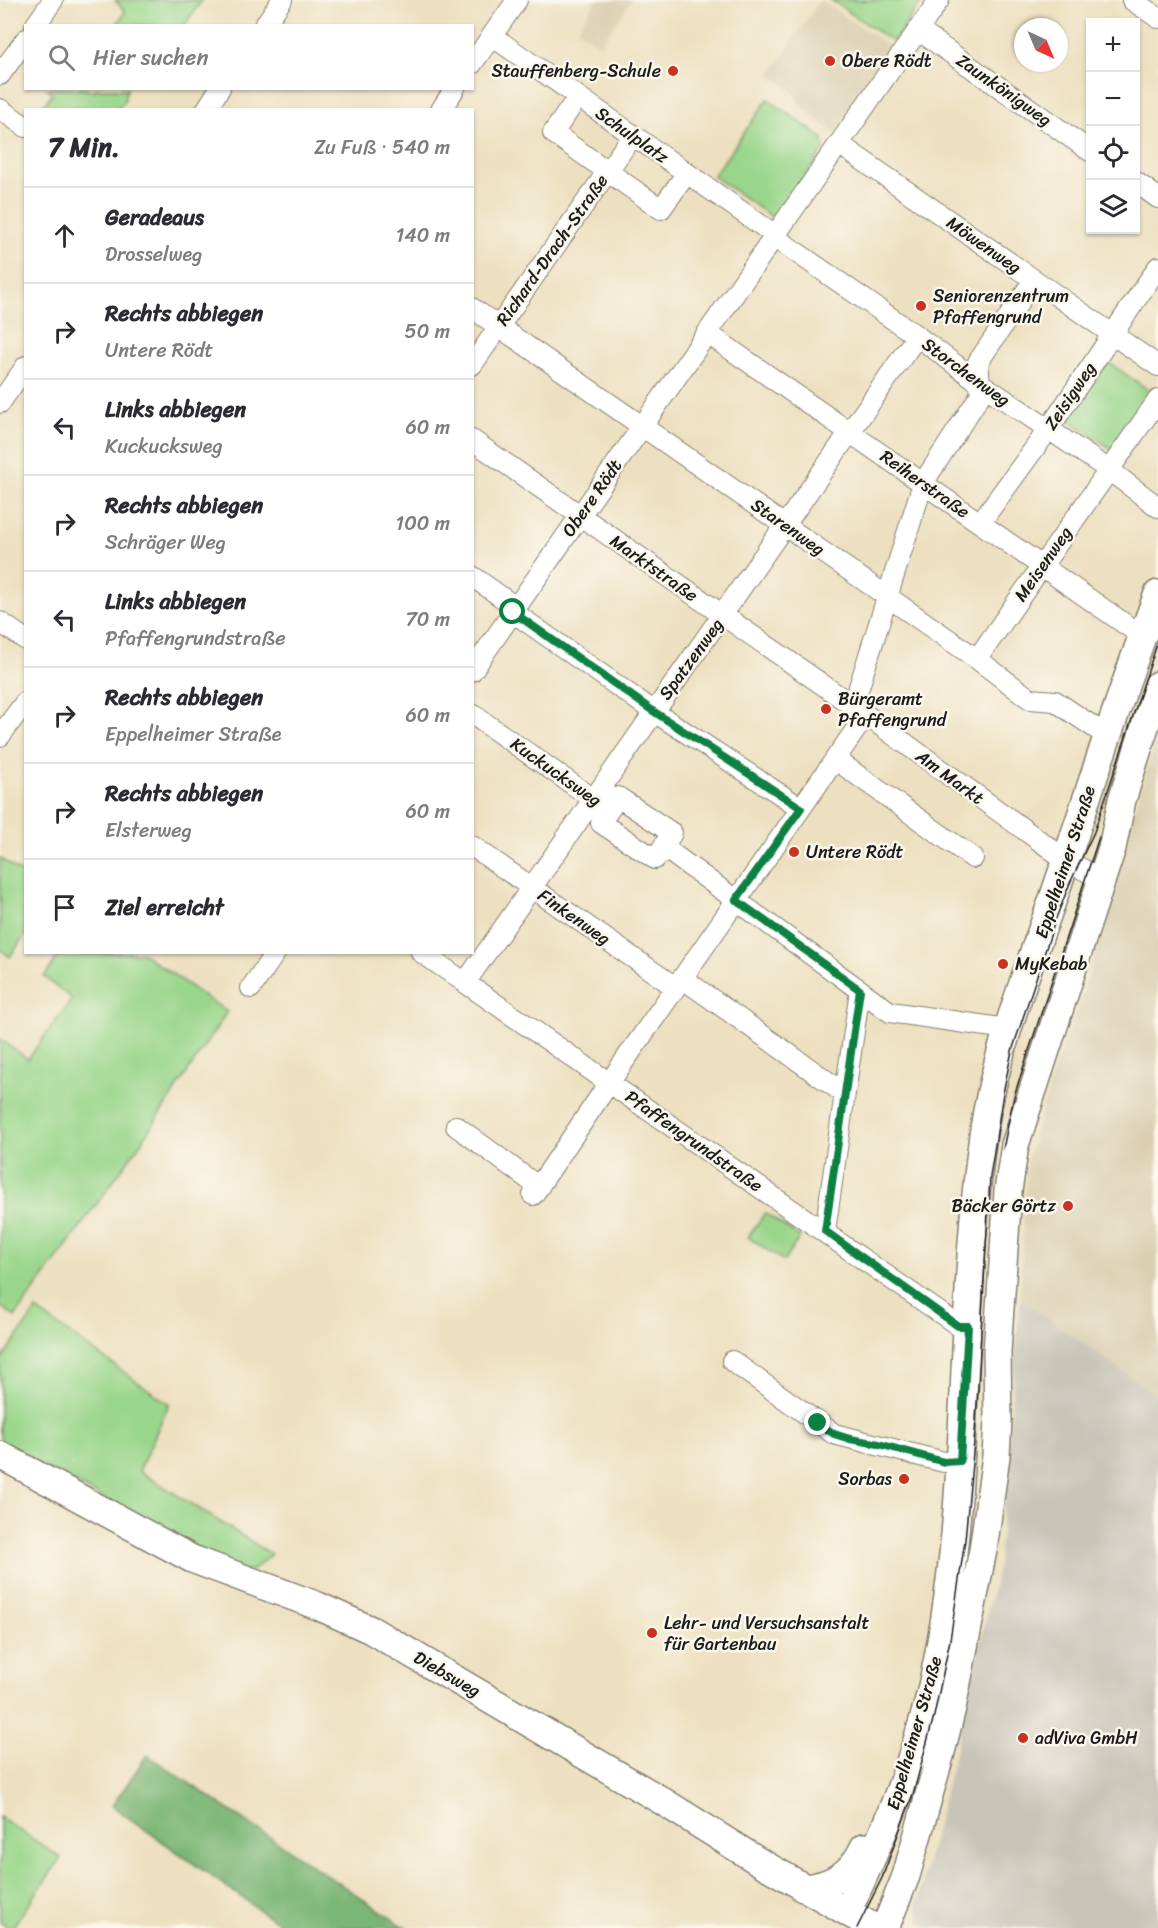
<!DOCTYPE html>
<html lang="de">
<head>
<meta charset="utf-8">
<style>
  :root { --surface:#fff; --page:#f2f2f3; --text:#2b2b33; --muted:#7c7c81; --line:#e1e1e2 }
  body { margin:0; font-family:Sriracha,sans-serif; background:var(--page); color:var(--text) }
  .controls { position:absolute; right:18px; top:18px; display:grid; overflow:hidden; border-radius:0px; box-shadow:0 2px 4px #0004 }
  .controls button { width:54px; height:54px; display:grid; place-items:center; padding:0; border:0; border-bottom:2px solid var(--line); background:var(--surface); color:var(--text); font:30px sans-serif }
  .compass { position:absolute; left:1014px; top:18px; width:54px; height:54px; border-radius:50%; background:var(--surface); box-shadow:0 2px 4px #0004; rotate:136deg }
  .stop { position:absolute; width:18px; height:18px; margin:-14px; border:4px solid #0b8043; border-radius:50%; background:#fff }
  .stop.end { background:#0b8043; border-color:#fff; box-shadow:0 2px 6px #0008 }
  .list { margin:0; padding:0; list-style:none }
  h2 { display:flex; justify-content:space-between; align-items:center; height:78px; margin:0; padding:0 24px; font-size:26px }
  h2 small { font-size:20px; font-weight:400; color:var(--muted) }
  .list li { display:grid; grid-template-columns:39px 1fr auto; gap:18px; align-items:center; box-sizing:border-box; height:96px; padding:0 24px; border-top:2px solid var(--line) }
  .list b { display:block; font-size:22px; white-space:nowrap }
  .list p { margin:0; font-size:20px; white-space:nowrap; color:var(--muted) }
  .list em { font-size:20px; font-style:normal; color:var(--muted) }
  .icon { flex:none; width:33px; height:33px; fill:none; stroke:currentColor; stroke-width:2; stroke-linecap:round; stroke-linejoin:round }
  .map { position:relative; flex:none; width:1158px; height:1928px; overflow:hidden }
  .search { position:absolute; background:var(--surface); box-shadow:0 2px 4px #0004; left:24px; top:24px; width:450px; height:66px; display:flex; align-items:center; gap:15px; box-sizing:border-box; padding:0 21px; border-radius:0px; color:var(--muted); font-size:22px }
  .panel { position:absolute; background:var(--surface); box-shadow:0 2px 4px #0004; left:24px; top:108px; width:450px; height:846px; border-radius:0px }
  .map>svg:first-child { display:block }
</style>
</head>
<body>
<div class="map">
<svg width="1158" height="1928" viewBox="0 0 1158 1928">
  <rect width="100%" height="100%" fill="#fbf7ec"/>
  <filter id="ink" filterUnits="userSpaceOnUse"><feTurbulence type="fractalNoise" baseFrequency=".0167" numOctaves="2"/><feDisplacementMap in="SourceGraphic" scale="12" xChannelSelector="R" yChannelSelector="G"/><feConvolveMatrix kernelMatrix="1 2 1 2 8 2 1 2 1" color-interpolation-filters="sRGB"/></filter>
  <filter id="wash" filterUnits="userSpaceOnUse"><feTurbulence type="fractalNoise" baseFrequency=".008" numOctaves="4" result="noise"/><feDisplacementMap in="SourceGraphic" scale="24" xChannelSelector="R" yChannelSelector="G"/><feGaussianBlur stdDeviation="1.35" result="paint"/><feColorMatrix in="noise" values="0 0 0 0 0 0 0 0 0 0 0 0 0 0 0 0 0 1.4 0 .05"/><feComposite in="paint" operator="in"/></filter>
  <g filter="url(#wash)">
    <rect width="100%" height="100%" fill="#ede0c0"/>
    <path fill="#dbcfb1" d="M597,0H632L600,45L577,29Z
      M820,0L891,47L835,134L799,104L794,92L770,75Z
      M1158,735V1396L1020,1299L1027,1160L1057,1060L1082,995L1107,918L1133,815Z"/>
    <path fill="#c8c4b8" d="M1020,1299L1158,1396V1928H927L919,1921L917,1904L960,1732L998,1566Z"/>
    <path fill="#99d58a" stroke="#5a7853" stroke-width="1.5" d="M115,0H202L184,26L116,25L125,12Z
      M831,0H923L893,42Z
      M47,89H84L95,92V89H127L124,102L118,109L54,110L50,107L40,109L52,94Z
      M768,99L823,139L824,150L779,214L772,217L713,176Z
      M1108,362L1153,393L1113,450L1068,419Z
      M0,858L25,876V935L10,957L0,949Z
      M60,953H142L227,1012L143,1140L15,1317L0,1306V1039L28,1059L72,999L44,977Z
      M765,1213L800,1237L784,1261L748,1237Z
      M36,1310L169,1404L139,1471L271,1554L253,1570L242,1571L0,1444V1362Z
      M0,1817L61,1858L12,1928H9L0,1922Z"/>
    <path fill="#7ab676" stroke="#4b6949" stroke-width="1.5" d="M147,1755L406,1928H285L112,1806Z"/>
  </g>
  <g filter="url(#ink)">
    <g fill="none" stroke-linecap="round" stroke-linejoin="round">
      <g stroke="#847e6e" stroke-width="22">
        <path id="street" d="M1132,0L1158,18
          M35,26L53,0
          M264,26L282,0
          M918,30L1090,151
          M492,36L775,235L783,243L917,336L980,383L1109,470L1158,507
          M472,64L517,0
          M0,75L26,39
          M578,97L553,133L661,209L687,173
          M0,109L26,127
          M206,110L220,88
          M441,110L455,88
          M839,144L1158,366
          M1136,182L1158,198
          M472,308L977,659L1030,699L1055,701L1107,736
          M707,333L1135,631L1143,634
          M472,365L633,135
          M0,403L26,366
          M472,440L866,715L1066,860L1102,880
          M980,523L1048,430L1158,267
          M472,576L507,601L513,612L653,711L801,808
          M0,622L26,640
          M977,659L1158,400
          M472,671L939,0
          M853,706L923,483L981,394L978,362L1034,280
          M472,714L609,810L618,797L672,833L663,847L890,1012L1007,1029
          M0,736L26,701
          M835,759L973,858
          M609,810L601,823L655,859L663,847
          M472,846L675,987
          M421,952L959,1326H968
          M682,978L845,1094
          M465,983L917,336
          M251,988L276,952
          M456,1126L539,1187
          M533,1195L609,1083L866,715
          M825,1231L860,990
          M732,1361L834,1434L944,1462L960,1461"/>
      </g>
      <g stroke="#847e6e" stroke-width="30">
        <path id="secondary" d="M0,1455L192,1559L318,1606L371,1630L659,1799L758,1861L875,1928
          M803,1888C831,1886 852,1874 864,1847
          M847,1912C880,1842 911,1771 930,1695C973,1512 957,1321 983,1135C995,1051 1027,973 1055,893C1089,793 1120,693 1158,594
          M885,1928L906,1876L940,1756L952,1708L983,1550L996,1456L998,1421L997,1352L1008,1191L1015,1145L1112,848L1122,800L1158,685"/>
      </g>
      <use href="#street" stroke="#fff" stroke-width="20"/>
      <use href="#secondary" stroke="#fff" stroke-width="27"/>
      <path stroke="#1c1c1c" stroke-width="1.5" d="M1003,1149L1014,1096L1099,837
        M857,1928L882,1878L914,1791L934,1716L950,1640L965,1540L976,1420L990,1177L1003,1093L1012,1051L1056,918L1070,883L1094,832L1158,641"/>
    </g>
  </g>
  <g fill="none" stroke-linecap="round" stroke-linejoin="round" filter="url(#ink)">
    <path stroke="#0b8043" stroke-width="8" d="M513,612L653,711L801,808L736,900L860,990L825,1231L958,1326H968L960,1461L944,1462L879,1444L850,1439L834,1434L818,1423"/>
  </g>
  <g fill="#c8321e" stroke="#fbf7ec" stroke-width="2">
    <circle cx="830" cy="61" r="6"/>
    <circle cx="673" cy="71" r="6"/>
    <circle cx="921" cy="306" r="6"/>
    <circle cx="826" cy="709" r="6"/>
    <circle cx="794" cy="852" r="6"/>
    <circle cx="1003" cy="964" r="6"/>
    <circle cx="1068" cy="1206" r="6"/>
    <circle cx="904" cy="1479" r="6"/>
    <circle cx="652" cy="1633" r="6"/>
    <circle cx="1023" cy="1738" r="6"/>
  </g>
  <g text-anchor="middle" stroke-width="5" stroke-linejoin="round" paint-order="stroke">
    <g font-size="18" fill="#1c1c1c" stroke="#fbf7ec" text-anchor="start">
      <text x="842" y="67">Obere Rödt</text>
      <text x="661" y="77" text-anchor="end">Stauffenberg-Schule</text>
      <text x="933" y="302">Seniorenzentrum<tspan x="933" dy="21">Pfaffengrund</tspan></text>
      <text x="838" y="705">Bürgeramt<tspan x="838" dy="21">Pfaffengrund</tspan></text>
      <text x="806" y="858">Untere Rödt</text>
      <text x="1015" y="970">MyKebab</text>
      <text x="1056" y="1212" text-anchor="end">Bäcker Görtz</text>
      <text x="892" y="1485" text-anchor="end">Sorbas</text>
      <text x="664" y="1629">Lehr- und Versuchsanstalt<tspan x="664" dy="21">für Gartenbau</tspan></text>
      <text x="1035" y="1744">adViva GmbH</text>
    </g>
    <g font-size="18" fill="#1c1c1c" stroke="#fbf7ec">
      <text transform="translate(1004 90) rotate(35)" y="6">Zaunkönigweg</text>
      <text transform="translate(632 135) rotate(35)" y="6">Schulplatz</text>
      <text transform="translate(984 245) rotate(35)" y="6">Möwenweg</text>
      <text transform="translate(552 250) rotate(-55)" y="6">Richard-Drach-Straße</text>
      <text transform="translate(966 372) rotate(36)" y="6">Storchenweg</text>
      <text transform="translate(1070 396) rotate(-56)" y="6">Zeisigweg</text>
      <text transform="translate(925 484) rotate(35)" y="6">Reiherstraße</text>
      <text transform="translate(592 498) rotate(-55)" y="6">Obere Rödt</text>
      <text transform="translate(788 527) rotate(35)" y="6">Starenweg</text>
      <text transform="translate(1043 564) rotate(-55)" y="6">Meisenweg</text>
      <text transform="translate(654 568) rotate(35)" y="6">Marktstraße</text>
      <text transform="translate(691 659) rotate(-54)" y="6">Spatzenweg</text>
      <text transform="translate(556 772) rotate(35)" y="6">Kuckucksweg</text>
      <text transform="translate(950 777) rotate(36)" y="6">Am Markt</text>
      <text transform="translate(1065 862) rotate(-72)" y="6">Eppelheimer Straße</text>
      <text transform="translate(574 917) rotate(35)" y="6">Finkenweg</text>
      <text transform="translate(694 1141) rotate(35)" y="6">Pfaffengrundstraße</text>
      <text transform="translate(447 1674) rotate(30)" y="6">Diebsweg</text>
      <text transform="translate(914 1733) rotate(-74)" y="6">Eppelheimer Straße</text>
    </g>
  </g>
</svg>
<div class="controls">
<button>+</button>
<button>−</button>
<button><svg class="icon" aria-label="locate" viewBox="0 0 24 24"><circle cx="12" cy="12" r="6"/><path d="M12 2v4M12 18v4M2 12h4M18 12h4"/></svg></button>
<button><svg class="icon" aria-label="layers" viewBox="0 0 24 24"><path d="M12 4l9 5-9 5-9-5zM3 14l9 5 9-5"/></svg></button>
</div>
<svg class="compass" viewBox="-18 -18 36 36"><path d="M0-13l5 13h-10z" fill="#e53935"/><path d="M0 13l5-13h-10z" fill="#7c7c81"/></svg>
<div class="stop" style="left:513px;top:612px"></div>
<div class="stop end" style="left:818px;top:1423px"></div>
<div class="search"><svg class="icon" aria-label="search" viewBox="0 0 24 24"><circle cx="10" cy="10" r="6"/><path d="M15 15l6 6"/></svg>Hier suchen</div>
<section class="panel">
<h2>7 Min.<small>Zu Fuß · 540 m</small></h2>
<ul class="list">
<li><svg class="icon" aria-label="ahead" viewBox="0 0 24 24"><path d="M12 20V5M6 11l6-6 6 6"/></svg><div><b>Geradeaus</b><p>Drosselweg</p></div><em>140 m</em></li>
<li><svg class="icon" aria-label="right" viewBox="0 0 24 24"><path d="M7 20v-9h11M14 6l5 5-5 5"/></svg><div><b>Rechts abbiegen</b><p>Untere Rödt</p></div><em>50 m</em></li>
<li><svg class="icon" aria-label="left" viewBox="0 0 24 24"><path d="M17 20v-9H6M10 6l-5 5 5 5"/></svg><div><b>Links abbiegen</b><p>Kuckucksweg</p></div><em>60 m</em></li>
<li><svg class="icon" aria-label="right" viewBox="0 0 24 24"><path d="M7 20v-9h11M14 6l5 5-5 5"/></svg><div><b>Rechts abbiegen</b><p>Schräger Weg</p></div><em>100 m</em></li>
<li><svg class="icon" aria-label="left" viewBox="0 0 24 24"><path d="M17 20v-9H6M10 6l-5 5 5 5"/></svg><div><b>Links abbiegen</b><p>Pfaffengrundstraße</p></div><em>70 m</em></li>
<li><svg class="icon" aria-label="right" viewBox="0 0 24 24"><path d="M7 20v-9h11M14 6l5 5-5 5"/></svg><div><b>Rechts abbiegen</b><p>Eppelheimer Straße</p></div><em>60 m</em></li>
<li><svg class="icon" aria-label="right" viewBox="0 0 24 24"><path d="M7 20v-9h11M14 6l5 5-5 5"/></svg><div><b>Rechts abbiegen</b><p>Elsterweg</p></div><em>60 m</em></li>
<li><svg class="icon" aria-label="arrive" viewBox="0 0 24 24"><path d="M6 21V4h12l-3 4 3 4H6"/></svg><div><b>Ziel erreicht</b></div></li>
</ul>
</section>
</div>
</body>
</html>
